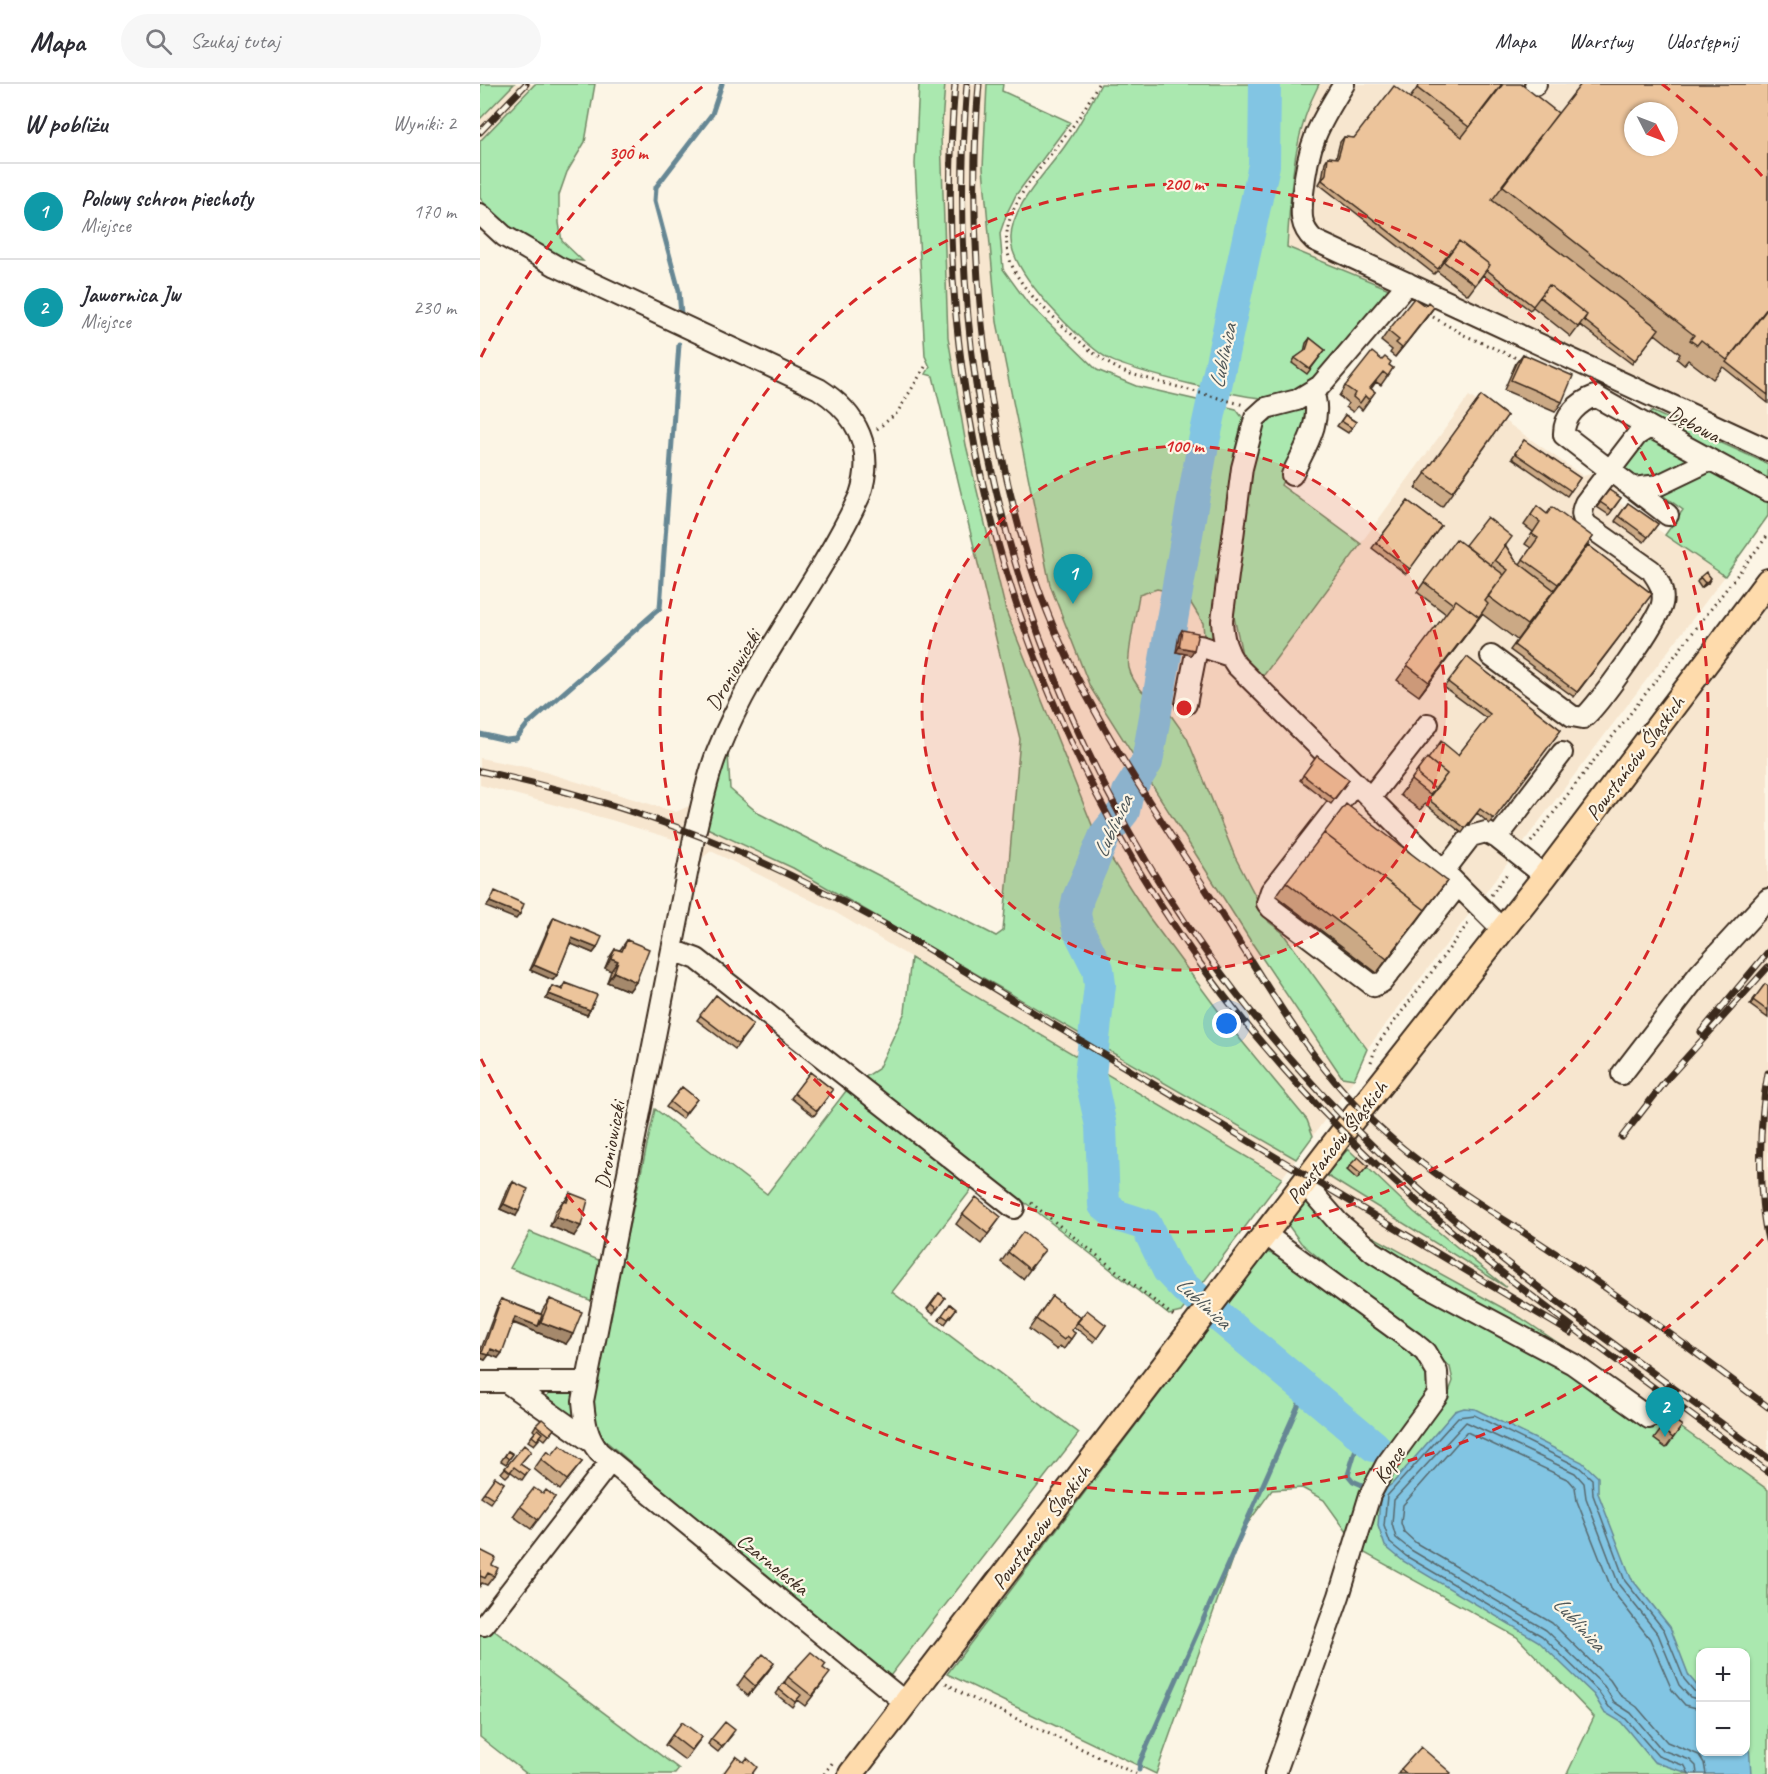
<!DOCTYPE html>
<html lang="pl">
<head>
<meta charset="utf-8">
<style>
  :root { --surface:#fff; --page:#f7f7f7; --text:#2b2b33; --muted:#7c7c81; --line:#e1e1e2; --accent:#1f6fb2 }
  body { margin:0; font-family:Caveat,sans-serif; background:var(--page); color:var(--text) }
  .controls { position:absolute; right:18px; bottom:18px; display:grid; overflow:hidden; border-radius:12px; box-shadow:0 2px 4px #0004 }
  .controls button { width:54px; height:54px; display:grid; place-items:center; padding:0; border:0; border-bottom:2px solid var(--line); background:var(--surface); color:var(--text); font:30px sans-serif }
  .compass { position:absolute; left:1144px; top:18px; width:54px; height:54px; border-radius:50%; background:var(--surface); box-shadow:0 2px 4px #0004; rotate:132deg }
  .you { position:absolute; left:747px; top:940px; width:21px; height:21px; margin:-15px; border:4px solid #fff; border-radius:50%; background:#1a73e8; box-shadow:0 0 0 9px #1a73e833 }
  .badge { display:grid; place-items:center; width:39px; height:39px; border-radius:50%; background:var(--accent); color:#fff; font-size:20px; font-weight:700 }
  .pin { position:absolute; translate:-50% -50px; filter:drop-shadow(0 2px 3px #0008) }
  .pin::after { content:''; position:absolute; top:32px; width:21px; height:18px; background:inherit; clip-path:polygon(0 0,100% 0,50% 100%) }
  .list { margin:0; padding:0; list-style:none }
  h2 { display:flex; justify-content:space-between; align-items:center; height:78px; margin:0; padding:0 24px; font-size:26px }
  h2 small { font-size:20px; font-weight:400; color:var(--muted) }
  .list li { display:grid; grid-template-columns:39px 1fr auto; gap:18px; align-items:center; box-sizing:border-box; height:96px; padding:0 24px; border-top:2px solid var(--line) }
  .list b { display:block; font-size:22px; white-space:nowrap }
  .list p { margin:0; font-size:20px; white-space:nowrap; color:var(--muted) }
  .list em { font-size:20px; font-style:normal; color:var(--muted) }
  .icon { flex:none; width:33px; height:33px; fill:none; stroke:currentColor; stroke-width:2; stroke-linecap:round; stroke-linejoin:round }
  .map { position:relative; flex:none; width:1288px; height:1690px; overflow:hidden }
  header { display:flex; align-items:center; gap:36px; box-sizing:border-box; height:84px; padding:0 30px; background:var(--surface); border-bottom:2px solid var(--line) }
  header strong { font-size:28px }
  nav { display:flex; gap:33px; margin-inline-start:auto; font-size:21px }
  .search { width:420px; height:54px; background:var(--page); display:flex; align-items:center; gap:15px; box-sizing:border-box; padding:0 21px; border-radius:33px; color:var(--muted); font-size:22px }
  main { display:flex }
  aside { flex:1; background:var(--surface) }
  .map>svg:first-child { display:block }
</style>
</head>
<body>
<header>
<strong>Mapa</strong>
<div class="search"><svg class="icon" aria-label="search" viewBox="0 0 24 24"><circle cx="10" cy="10" r="6"/><path d="M15 15l6 6"/></svg>Szukaj tutaj</div>
<nav><a>Mapa</a><a>Warstwy</a><a>Udostępnij</a></nav>
</header>
<main>
<aside>
<h2>W pobliżu<small>Wyniki: 2</small></h2>
<ul class="list">
<li><span class="badge" style="background:#0f9aa8">1</span><div><b>Polowy schron piechoty</b><p>Miejsce</p></div><em>170 m</em></li>
<li><span class="badge" style="background:#0f9aa8">2</span><div><b>Jawornica Jw</b><p>Miejsce</p></div><em>230 m</em></li>
</ul>
</aside>
<div class="map">
<svg width="1288" height="1690" viewBox="0 0 1288 1690">
  <rect width="100%" height="100%" fill="#fcf5e5"/>
  <filter id="ink" filterUnits="userSpaceOnUse"><feTurbulence type="fractalNoise" baseFrequency=".0167" numOctaves="2"/><feDisplacementMap in="SourceGraphic" scale="12" xChannelSelector="R" yChannelSelector="G"/><feConvolveMatrix kernelMatrix="1 2 1 2 8 2 1 2 1" color-interpolation-filters="sRGB"/></filter>
  <g filter="url(#ink)">
    <path fill="#f7e6cf" fill-rule="evenodd" d="M34,0H55L0,57V35Z
      M465,0H507L503,84L517,238L570,501L610,603L657,681L862,993L874,995L833,1052L827,1036L817,1022L751,944L668,832L616,751L526,527L486,361L468,253L461,52Z
      M839,0H1288V380L956,226L807,164L813,75L830,17ZM1153,27H1189V63H1153Z
      M989,312L1103,392L1118,388L1139,403L1138,418L1245,492L887,965L802,848L789,838L674,618L657,602L648,583L659,511L677,505L706,511L723,539L724,558L736,575L750,583L773,606Z
      M1288,520V1406L1157,1312L1041,1234L879,1145L836,1104L846,1091L1021,1200L934,1128L868,1065Z
      M0,674L55,685L196,728L213,720L206,759L131,736L0,701Z
      M227,744L313,784L816,1075L802,1094L353,827L231,767L222,774Z"/>
    <path fill="#aae8af" stroke="#728966" stroke-width="1.5" fill-rule="evenodd" d="M0,0H34L0,35Z
      M55,0H115L105,58L87,88L79,111V139L82,157L103,177L81,175L32,146L14,132L0,114V57Z
      M439,0H465L461,52L468,253L486,361L526,527L616,751L668,832L751,944L827,1036L833,1052L816,1075L313,784L227,744L233,715L248,668L250,705L278,729L516,852L523,847L540,655L453,292L446,290L450,283L445,272L435,80Z
      M507,0H523L522,7L590,38L536,111L527,129L520,149L523,185L547,218L617,286L656,302L756,325L765,337L732,554L724,552L723,539L706,511L677,505L659,511C657,525 646,573 649,584C653,600 667,616 683,620L707,654L755,773L789,838L802,848L887,965L874,995L862,993L770,856L610,603L570,501L517,238L503,84Z
      M621,0H839C812,51 811,107 807,163L914,207C880,246 847,302 794,314C775,318 645,286 627,274C598,256 532,190 531,156C529,123 570,85 587,59C600,41 610,20 621,0Z
      M822,324L831,327L830,341L801,401L881,460L781,595L762,570L751,519L767,378L778,348L787,338L809,325Z
      M1171,327L1288,380V395L1167,333Z
      M1175,354L1288,416V432L1245,492L1185,451L1203,426L1142,382L1160,358Z
      M431,874L802,1094L701,1228L689,1231L547,1120L540,1116L532,1117L382,995L398,985L425,928Z
      M369,1003L495,1101L412,1208L599,1349L407,1596L122,1354L114,1335L113,1306L175,1025L287,1110Z
      M868,1065L934,1128L1026,1203L846,1091Z
      M836,1104L879,1145L1041,1234L1157,1312L1288,1406V1690H1087L1114,1633L1037,1553L881,1467L904,1397L966,1316L973,1297L970,1283L821,1159L808,1141ZM1220,1568H1266V1668H1220Z
      M50,1148L121,1177L112,1217L30,1184Z
      M787,1168L811,1178L941,1274L953,1305L889,1396L867,1448L844,1416L822,1404L792,1406L762,1447L676,1690L467,1590Z
      M96,1307L94,1335L68,1319L66,1313L70,1308Z
      M8,1542L199,1685L195,1690H47L0,1653V1553Z"/>
    <path fill="#82c5e3" stroke="#668794" stroke-width="1.5" d="M984,1324L995,1325L1102,1378L1118,1393V1409L1151,1494L1190,1543L1209,1592L1220,1605V1668H1266V1656L1269,1661L1271,1690H1211L1174,1678L1141,1638L1124,1628L1114,1611L1058,1557L923,1477L905,1462L898,1442L900,1415L906,1404L912,1400L975,1327Z"/>
    <g fill="none" stroke-linecap="round" stroke-linejoin="round">
      <path stroke="#57686d" stroke-width="1.5" d="M1220,1625L1205,1621L1192,1606L1170,1555L1132,1506L1097,1417L1095,1403L1089,1396L987,1348L923,1421L921,1439L924,1448L936,1459L1072,1539L1130,1596L1140,1611L1157,1623L1187,1658L1219,1671L1224,1679L1226,1690
        M1209,1690L1205,1682L1178,1672L1145,1634L1129,1623L1118,1607L1062,1552L926,1472L910,1459L904,1442L907,1412L978,1333L994,1331L1099,1383L1112,1395L1113,1411L1145,1497L1184,1546L1204,1595L1214,1607L1220,1608
        M1217,1690L1216,1682L1210,1676L1182,1666L1151,1629L1134,1618L1124,1602L1066,1546L931,1466L916,1454L912,1440L914,1416L986,1338L1095,1389L1104,1399L1106,1414L1139,1501L1178,1550L1199,1601L1210,1613L1220,1616"/>
      <path stroke="#668794" stroke-width="5" d="M201,230L199,207L175,117L176,103L232,30L242,0
        M0,650L26,656L36,655L47,641L180,524L199,260
        M880,1351L868,1391L873,1397L889,1404
        M659,1686L660,1678L825,1306"/>
      <path stroke="#82c5e3" stroke-width="32" d="M785,0L784,81L721,371L667,678L648,708L644,727L625,751L598,814L595,830L598,845L618,885L620,901L610,991L621,1042L624,1121L638,1132L666,1141L688,1186L705,1204L894,1362"/>
      <g stroke="#3b2a1e" stroke-width="24">
        <path id="minor" d="M864,0C838,42 828,59 823,109C821,128 819,142 834,156L1288,366
          M1055,1L1056,0
          M0,130L24,152L76,182L339,305C378,330 395,366 380,411C339,499 274,576 238,666C227,692 222,722 215,749L103,1317C105,1337 106,1352 119,1368L426,1619
          M928,199L840,302L817,316L786,324L775,334L762,384L742,537C743,554 746,567 756,581L1023,846
          M1170,343L1115,312C1099,318 1083,332 1084,351L1188,431
          M812,391C824,365 844,337 833,308
          M1153,404L1179,401L1231,376
          M1011,572L1092,632L1103,634C1117,624 1179,536 1182,520C1185,507 1179,497 1171,486L1107,441C1101,432 1101,428 1105,419L1157,351L1170,343L1288,407
          M706,620L717,564L720,562L750,572
          M875,699L791,807L787,819L791,824L894,902L902,898L978,801
          M890,714L948,640
          M964,787L991,752L1006,748L1017,754
          M1065,792L1017,754L1082,669
          M193,866L217,875L534,1124
          M1142,990L1219,890L1288,815
          M825,1100L858,1138L893,1168L947,1202L1093,1280L1169,1334
          M785,1150L933,1258L945,1268L957,1288L958,1310L906,1381L890,1411L859,1512L795,1690
          M0,1298H106
          M29,1300L110,1357
          M4,1541L130,1378"/>
      </g>
      <g stroke="#3b2a1e" stroke-width="28">
        <path id="major" d="M371,1690L870,1039L1065,792L1288,497"/>
      </g>
      <path stroke="#3b2a1e" stroke-width="3" stroke-dasharray="1.5 4.5" stroke-linecap="butt" d="M618,0C610,15 602,30 592,43C541,111 487,154 568,228C593,251 616,276 647,289L764,321
        M953,233L984,251L1041,276
        M397,345L417,329L445,283
        M1051,758L1288,451
        M1011,811L1029,787
        M891,978L896,962L990,837
        M551,1119L696,1234
        M466,1599L483,1610L656,1690
        M344,1690L353,1678"/>
      <use href="#minor" stroke="#fcf5e5" stroke-width="20"/>
      <use href="#major" stroke="#fedbac" stroke-width="24"/>
      <g stroke="#3b2a1e" stroke-width="7">
        <path id="rail" d="M475,0C442,392 586,769 862,1047C990,1176 1143,1279 1288,1388
          M487,0C454,412 606,787 903,1072C1021,1184 1158,1276 1288,1374
          M499,0C484,172 509,405 582,562C624,654 683,738 737,823C787,901 832,984 902,1046C954,1094 1017,1130 1075,1169C1148,1218 1218,1270 1288,1323
          M0,48L46,0
          M0,687C120,712 235,752 344,808C432,852 516,907 601,957C765,1054 927,1152 1091,1249
          M1221,948L1288,868
          M1288,989C1279,1037 1277,1108 1288,1156
          M1142,1053L1188,994L1288,883"/>
      </g>
      <use href="#rail" stroke="#fcf5e5" stroke-width="4.5" stroke-dasharray="14" stroke-linecap="butt"/>
    </g>
    <path fill="#cba985" stroke="#3b2a1e" stroke-width="1.5" d="M940,0L1078,29L1288,0V319L1243,283L1233,295L1208,276L1204,281L1197,275L1200,270L1175,250L1152,280L1100,241L1091,253L1053,223L1050,226L1003,191L988,211L957,187L954,190L839,100L842,95L845,78L848,73L856,74L860,58L864,53L874,54L930,14Z
      M945,222L954,223L915,273L910,269L912,266L901,257L908,247Z
      M830,254L845,266L827,290L812,279L815,274L824,268L826,259Z
      M1043,270L1082,318L1075,328L1024,306L1036,279Z
      M909,281L913,284L901,301L896,298L891,305L895,308L882,326L878,322L873,328L866,323L868,319L859,312L865,302Z
      M1001,312L1027,332L962,423L935,404Z
      M865,331L876,338L868,349L857,342Z
      M1044,356L1100,394L1087,412L1032,374Z
      M1129,406L1141,414L1129,431L1117,423Z
      M928,417L961,442L926,490L892,464Z
      M1148,419L1178,440L1164,458L1135,437Z
      M1057,422L1067,430L1113,453L1037,556L1002,530L939,612L917,596L966,530L937,508L944,498L985,461L1026,462L1035,476L1040,480L1051,464L1045,460L1053,448L1044,441Z
      M1108,461L1172,510L1094,613L1030,566Z
      M1220,493L1228,499L1221,504L1217,498Z
      M702,546L711,571L696,568L699,551Z
      M987,573L1081,646L1010,740L997,729L982,749L945,720L940,726L920,711L938,686L978,671L1007,635L964,603Z
      M837,672L869,696L851,720L820,696Z
      M967,797L897,889L796,812L806,798Z
      M74,833L117,864L113,869L90,859L77,891L73,896L50,886L71,838Z
      M147,856L156,898L149,907L127,898L131,887L125,884L129,874L135,865L140,866Z
      M85,899L110,926L107,931L66,915L69,907L72,902L81,905Z
      M1285,900L1288,902V934L1270,921Z
      M236,911L273,941L255,965L217,936Z
      M330,988L353,1006L334,1032L311,1014Z
      M202,1003L217,1015L202,1035L186,1023Z
      M870,1081L888,1082L877,1095L867,1086Z
      M33,1098L36,1132L20,1125L29,1103Z
      M90,1109L94,1152L70,1142L76,1126L83,1117H85Z
      M483,1130L521,1133L501,1160L476,1140Z
      M528,1168L558,1175L543,1195L521,1178Z
      M459,1209L465,1214L453,1230L447,1225Z
      M572,1212L601,1234L626,1241L614,1258L594,1243L591,1247L595,1249L584,1265L580,1262L577,1266L549,1245Z
      M21,1215L61,1230L63,1225L70,1215L86,1260L33,1239L18,1274L9,1270L5,1276L0,1274V1268L18,1220Z
      M470,1220L476,1225L465,1240L459,1236Z
      M1190,1333L1202,1342L1186,1364L1174,1355Z
      M56,1341L74,1345L65,1356L61,1353L54,1361L48,1357L55,1348L53,1346Z
      M28,1367L33,1370L26,1380L21,1377Z
      M51,1367L40,1380L49,1386L42,1396L31,1388L26,1393L21,1389L25,1384Z
      M72,1371L102,1378L80,1406L54,1385L61,1375Z
      M15,1393L24,1399L10,1419L1,1413Z
      M63,1410L75,1413L51,1445L33,1432L40,1422Z
      M0,1466L12,1481L14,1492L7,1501L2,1499L0,1502Z
      M294,1579L268,1612L257,1602L264,1592Z
      M343,1584V1599L325,1622L317,1616L312,1623L296,1610L308,1593Z
      M192,1651L222,1653L205,1676L185,1661Z
      M252,1651L238,1668L228,1660L231,1655Z
      M921,1685L970,1690H918Z"/>
    <path fill="#a5896c" stroke="#3b2a1e" stroke-width="1.5" d="M954,223L947,233L915,273L922,264Z
      M1231,494L1228,499L1221,504L1225,499Z
      M1002,530L939,612L949,598Z
      M699,563L714,566L711,571L696,568Z
      M967,797L935,840L897,889L907,875Z
      M10,818L40,830L36,835L6,823Z
      M92,854L117,864L113,869L89,859Z
      M131,874L138,877L131,887L125,884Z
      M54,881L77,891L73,896L50,886Z
      M134,888L156,898L149,907L127,898Z
      M69,910L110,926L107,931L66,915Z
      M24,1120L39,1127L36,1132L20,1125Z
      M76,1133L101,1142L94,1152L70,1142Z
      M35,1233L58,1242L61,1238L93,1250L86,1260L32,1238Z
      M11,1265L22,1269L18,1274L8,1270Z
      M2,1269L9,1271L5,1276L0,1274V1271Z
      M294,1579L287,1589L268,1612L275,1602Z"/>
    <path fill="#ecc49b" stroke="#3b2a1e" stroke-width="1.5" fill-rule="evenodd" d="M940,0H1022L989,43L937,4Z
      M1023,0H1041L1078,29L1012,116L1179,245L1155,276L1104,236L1107,231L1069,201L1053,222L1007,186L1010,181L979,157L958,185L842,96L846,90L848,73L858,74L864,53L874,54L914,2L982,53Z
      M1101,0H1288V223L1247,276L1221,256L1217,261L1210,256L1214,251L1022,101ZM1153,27H1189V63H1153Z
      M979,157L1010,181L995,201L963,177Z
      M1069,201L1107,231L1098,243L1060,213Z
      M934,214L945,222L948,218L954,223L922,264L916,259L919,256L908,247Z
      M1288,224V311L1246,278Z
      M830,254L845,266L830,285L815,274L826,266Z
      M892,268L902,276L905,273L911,278L909,281L913,284L908,292L903,288L890,304L895,308L889,316L885,312L880,319L873,313L875,309L865,302Z
      M1043,270L1093,292L1082,318L1031,296Z
      M1001,312L1027,332L972,408L945,389Z
      M865,331L876,338L872,344L861,337Z
      M1044,356L1100,394L1091,407L1035,369Z
      M1129,406L1141,414L1132,426L1120,418Z
      M928,417L961,442L930,485L896,459Z
      M1148,419L1178,440L1168,453L1139,432Z
      M1057,422L1067,430L1072,423L1113,453L1078,500L1043,475L1058,454L1052,450L1060,438L1051,431Z
      M1007,433L1032,453L1011,481L985,461Z
      M976,455L1024,491L1005,517L1008,520L996,537L999,533L976,516L973,520L944,498Z
      M1025,461L1035,476L1074,506L1047,541L1008,512L1028,486L1015,476Z
      M1108,461L1172,510L1097,608L1034,561Z
      M1226,488L1231,494L1225,499L1220,493Z
      M976,516L999,533L949,598L927,581Z
      M702,546L718,549L714,566L699,563Z
      M987,573L1081,646L1014,735L1000,725L985,744L948,715L967,690L948,675L961,657L978,671L1010,630L968,598Z
      M837,672L869,696L854,715L823,691Z
      M947,674L967,690L951,710L955,705L939,692L938,686Z
      M938,686L939,692L955,705L950,711L931,696Z
      M866,720L967,797L938,835L945,826L844,749Z
      M844,749L945,826L907,875L806,798Z
      M15,807L44,820L40,830L10,818Z
      M74,833L122,853L117,864L92,854L77,891L54,881Z
      M147,856L169,865L156,898L134,888L138,877L131,874L135,865L142,867Z
      M85,899L117,911L110,926L69,910L72,902L83,906Z
      M1285,900L1288,902V927L1273,916Z
      M236,911L273,941L258,960L220,931Z
      M330,988L353,1006L337,1027L314,1009Z
      M202,1003L217,1015L205,1030L190,1018Z
      M878,1073L888,1082L881,1090L870,1081Z
      M33,1098L48,1105L39,1127L24,1120Z
      M90,1109L108,1116L101,1142L76,1133L83,1117L87,1118Z
      M496,1113L521,1133L508,1150L483,1130Z
      M543,1148L565,1166L549,1185L528,1168Z
      M459,1209L465,1214L457,1225L451,1220Z
      M572,1212L601,1234L591,1246L595,1249L591,1255L587,1252L584,1256L556,1235Z
      M21,1215L62,1231L58,1242L35,1233L22,1269L11,1265L9,1271L2,1269Z
      M70,1215L102,1228L93,1250L61,1238Z
      M470,1220L476,1225L468,1235L462,1231Z
      M607,1226L626,1241L617,1254L597,1238Z
      M1190,1333L1202,1342L1193,1354L1181,1345Z
      M62,1335L74,1345L69,1351L56,1341Z
      M58,1345L63,1349L57,1356L52,1352Z
      M44,1361L51,1367L40,1380L49,1386L45,1391L34,1383L30,1388L25,1384Z
      M80,1361L102,1378L87,1396L61,1375L67,1367L72,1371Z
      M28,1367L33,1370L29,1375L25,1372Z
      M15,1393L24,1399L13,1414L4,1408Z
      M54,1404L63,1410L66,1406L75,1413L58,1436L40,1422Z
      M0,1466L16,1474L12,1481L18,1484L14,1492L8,1489L5,1494L0,1492Z
      M331,1568L346,1580L343,1584L350,1589L332,1612L308,1593Z
      M283,1570L294,1579L275,1602L264,1592Z
      M304,1598L321,1611L315,1618L299,1605Z
      M202,1638L222,1653L211,1666L192,1651Z
      M245,1638L255,1646L242,1663L231,1655Z
      M941,1663L971,1689L970,1690H927L921,1685Z
      M256,1672L264,1678L267,1674L277,1683L272,1690H243Z"/>
  </g>
  <circle cx="704" cy="624" r="262" fill="#d62828" fill-opacity=".12"/>
  <g fill="none" stroke="#d62828" stroke-width="3" stroke-dasharray="10 8">
    <circle cx="704" cy="624" r="262"/>
    <circle cx="704" cy="624" r="524"/>
    <path d="M1283 1155A786 786 0 0 1 1 975M1 273A786 786 0 0 1 226 0M1182 0A786 786 0 0 1 1283 93"/>
  </g>
  <g text-anchor="middle" stroke-width="4.5" stroke-linejoin="round" paint-order="stroke">
    <g font-size="21" fill="#3b2a1e" stroke="#fcf5e5">
      <text transform="translate(1214 340) rotate(28)" y="7">Dębowa</text>
      <text transform="translate(253 586) rotate(-60)" y="7">Droniowiczki</text>
      <text transform="translate(1155 674) rotate(-53)" y="7">Powstańców Śląskich</text>
      <text transform="translate(857 1058) rotate(-52)" y="7">Powstańców Śląskich</text>
      <text transform="translate(130 1061) rotate(-79)" y="7">Droniowiczki</text>
      <text transform="translate(909 1381) rotate(-56)" y="7">Kopce</text>
      <text transform="translate(561 1443) rotate(-53)" y="7">Powstańców Śląskich</text>
      <text transform="translate(293 1480) rotate(39)" y="7">Czarnoleska</text>
    </g>
    <g font-size="22" font-style="italic" fill="#505859" stroke="#fcf5e5">
      <text transform="translate(742 272) rotate(-78)" y="8">Lublinica</text>
      <text transform="translate(632 742) rotate(-65)" y="8">Lublinica</text>
      <text transform="translate(724 1218) rotate(42)" y="8">Lublinica</text>
      <text transform="translate(1100 1539) rotate(47)" y="8">Lublinica</text>
    </g>
  </g>
  <circle cx="704" cy="624" r="9" fill="#d62828" stroke="#fcf5e5" stroke-width="3"/>
  <g font-size="18" text-anchor="middle" font-weight="bold" fill="#d62828" stroke="#fcf5e5" stroke-width="4.5" stroke-linejoin="round" paint-order="stroke">
    <text x="148" y="75">300 m</text>
    <text x="704" y="106">200 m</text>
    <text x="704" y="368">100 m</text>
  </g>
</svg>
<div class="controls">
<button>+</button>
<button>−</button>
</div>
<svg class="compass" viewBox="-18 -18 36 36"><path d="M0-13l5 13h-10z" fill="#e53935"/><path d="M0 13l5-13h-10z" fill="#7c7c81"/></svg>
<div class="you"></div>
<div class="pin badge" style="left:593px;top:520px;background:#0f9aa8">1</div>
<div class="pin badge" style="left:1185px;top:1353px;background:#0f9aa8">2</div>
</div>
</main>
</body>
</html>
